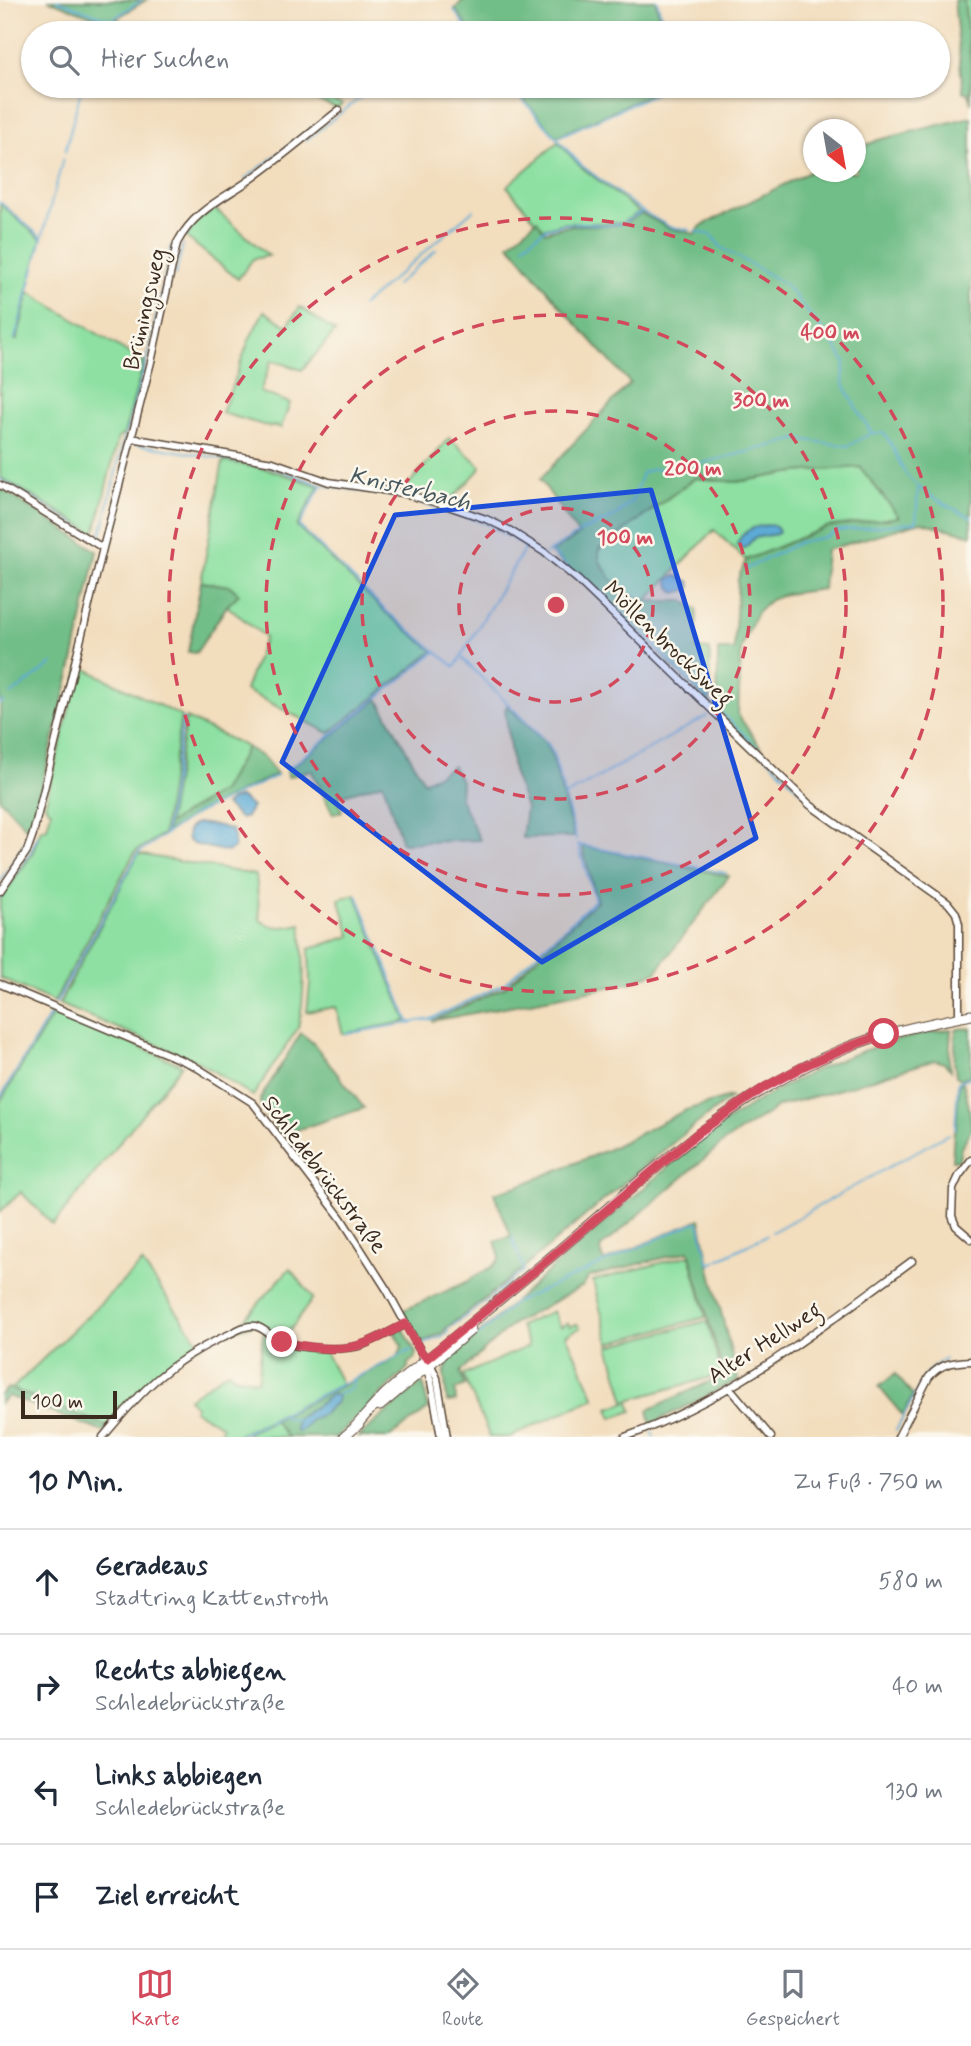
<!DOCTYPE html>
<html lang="de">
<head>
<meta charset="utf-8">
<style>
  :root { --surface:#fff; --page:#f6f6f7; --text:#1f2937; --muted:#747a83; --line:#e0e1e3; --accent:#d1495b }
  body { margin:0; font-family:Mynerve,sans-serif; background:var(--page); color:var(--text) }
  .compass { position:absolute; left:803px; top:119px; width:63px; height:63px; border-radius:50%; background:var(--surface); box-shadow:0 2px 5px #0004; rotate:149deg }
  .scale { position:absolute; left:21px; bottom:18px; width:96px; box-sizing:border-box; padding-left:7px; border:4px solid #3b2a1e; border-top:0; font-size:19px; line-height:24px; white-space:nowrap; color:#3b2a1e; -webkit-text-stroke:5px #fbf7ec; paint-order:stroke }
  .stop { position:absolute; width:21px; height:21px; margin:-16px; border:5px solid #d1495b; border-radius:50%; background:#fff }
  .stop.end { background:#d1495b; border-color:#fff; box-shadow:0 2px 7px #0008 }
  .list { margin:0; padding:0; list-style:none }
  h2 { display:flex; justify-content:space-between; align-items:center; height:91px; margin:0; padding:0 28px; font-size:30px }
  h2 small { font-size:23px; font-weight:400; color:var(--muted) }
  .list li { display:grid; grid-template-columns:46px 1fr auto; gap:21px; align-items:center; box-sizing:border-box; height:105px; padding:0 28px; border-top:2px solid var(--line) }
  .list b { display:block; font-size:26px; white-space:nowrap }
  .list p { margin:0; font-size:23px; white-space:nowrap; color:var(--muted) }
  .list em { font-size:23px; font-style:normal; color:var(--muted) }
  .icon { flex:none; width:38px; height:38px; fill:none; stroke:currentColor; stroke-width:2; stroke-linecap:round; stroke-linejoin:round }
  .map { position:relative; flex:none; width:971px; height:1437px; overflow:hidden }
  .search { position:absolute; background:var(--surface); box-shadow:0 2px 5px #0004; left:21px; right:21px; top:21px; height:77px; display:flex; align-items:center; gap:18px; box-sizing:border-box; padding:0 24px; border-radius:38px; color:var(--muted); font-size:26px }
  .sheet { height:511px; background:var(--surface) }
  nav { display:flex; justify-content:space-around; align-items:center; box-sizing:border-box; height:98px; border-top:2px solid var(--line); background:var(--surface); font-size:19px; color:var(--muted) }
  nav a { display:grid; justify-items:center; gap:4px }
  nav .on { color:var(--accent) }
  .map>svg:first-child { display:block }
</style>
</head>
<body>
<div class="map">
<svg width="971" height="1437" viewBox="0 0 971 1437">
  <rect width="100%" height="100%" fill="#fbf7ec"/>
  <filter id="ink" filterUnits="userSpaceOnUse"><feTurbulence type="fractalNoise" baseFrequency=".0143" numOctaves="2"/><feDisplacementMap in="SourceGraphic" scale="14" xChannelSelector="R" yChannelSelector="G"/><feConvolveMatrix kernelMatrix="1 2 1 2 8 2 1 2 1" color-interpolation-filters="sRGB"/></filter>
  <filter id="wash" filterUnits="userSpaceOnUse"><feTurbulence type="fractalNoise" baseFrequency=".00686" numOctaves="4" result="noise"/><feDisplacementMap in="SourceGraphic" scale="28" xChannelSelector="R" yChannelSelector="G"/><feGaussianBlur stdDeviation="1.57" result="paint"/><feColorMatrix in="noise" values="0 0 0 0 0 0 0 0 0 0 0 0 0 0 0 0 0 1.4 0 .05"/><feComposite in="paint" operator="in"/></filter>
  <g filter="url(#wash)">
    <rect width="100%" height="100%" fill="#f2ddbd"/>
    <path fill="#8de0a2" stroke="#648560" stroke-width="2" d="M964,0H971V64Z
      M116,19L155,33H139L110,23Z
      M278,86H293L342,104L337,108Z
      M558,142L580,166L639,212L621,223H564L542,229L507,186Z
      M0,204L41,239L15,340H17L29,292L144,362L124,434L118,438L95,533L0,477Z
      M214,208L269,256L253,259L238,279L186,237L196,222Z
      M300,307L335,332L302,370L272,360L260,392L290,403L281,428L276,426L270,427L222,413L250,338L264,311L287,326Z
      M449,438L481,466L480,469L454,497L448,499L406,489L407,486Z
      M223,461L271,470L319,486L297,526L386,613L433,651L329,733L245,690L265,637L227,606L239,594L230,586L201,582Z
      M860,467L900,518L827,527L746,560L714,530L645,602L622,591L611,579L599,560V550L695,478L736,482L796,472Z
      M80,666L181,716L163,834L135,852L54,1002L0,978V900L32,854L41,829L47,828L51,811L45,805Z
      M186,718L247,747L223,790L168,824Z
      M138,854L256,875L260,920C273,930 287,927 301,924C304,958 306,994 298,1028L253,1096L197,1061L59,1004Z
      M355,894L407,1021L343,1034L336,1007L307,1012L310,983L309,949L351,936L339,899Z
      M55,1011L182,1065L53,1225L21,1192L0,1212V1102Z
      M690,1255L706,1317L609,1343L593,1281Z
      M142,1263L201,1345L182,1356L148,1380L109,1427L12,1389Z
      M290,1268L313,1298L283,1340L255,1324L235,1330Z
      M553,1311L560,1327L568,1323L570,1327L577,1324L580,1328L566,1335L595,1398L509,1437H490L463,1375L529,1346L520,1326Z
      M707,1321L722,1374L625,1401L609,1346Z
      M263,1334L282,1344L324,1350L342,1384L234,1437H220L222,1426L194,1410L196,1406L188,1399L228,1371L234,1376L258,1381Z
      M629,1401L632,1411L612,1418L609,1408Z
      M274,1420L287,1437H249L247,1433Z"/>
    <path fill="#72be88" stroke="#567453" stroke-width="2" d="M48,0H146L111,22L125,28L123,33H96L99,19Z
      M463,0H655L664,33H472L455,9Z
      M954,0H964L971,64V104L968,92H963Z
      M512,86H668L556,137Z
      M971,117V535L921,522L826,550L823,589L786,594L770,600L757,612L741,648L738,715L764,752L760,755L717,712L718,650H734L738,579L746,560L827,527L899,517L860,467L796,472L736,482L695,478L599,549V560L611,579L622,591L645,601H684L697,609V649L710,650V705L646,640L551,553L579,535L540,479L630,383L562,308L509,244L537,220L545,232C557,228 570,225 583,225C608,225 620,230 641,213L669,228L695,234L701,226L813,170L856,172V150L878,140Z
      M0,488L97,551L73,662L30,832L0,799Z
      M201,582L230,586L239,594L227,606L196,653L188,652Z
      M378,699L424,782L453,766L461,781L460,798L480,840L402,843L383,783L337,797L342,811L333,814L311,770L288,777L287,771Z
      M507,706L547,744L551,754L574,837L522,838L526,808L513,771L505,709Z
      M247,747L264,758L277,774L197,813L166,833L168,824L223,790Z
      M582,846L729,876L656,972L629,983L432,1021L505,987L597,901Z
      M971,1028V1075L961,1079L956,1076L954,1061L956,1029Z
      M951,1029L949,1061L951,1070L944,1063L935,1060L831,1092L779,1106L725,1141L600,1248L604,1262L700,1219L709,1264L738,1380L651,1424L648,1410L724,1375L689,1251L589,1277L583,1286L514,1323L460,1372L465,1385L455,1390L456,1401L447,1402L444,1373L449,1361C501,1313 554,1266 608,1220C634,1197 661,1172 688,1150C764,1089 855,1043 951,1029Z
      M301,1033L313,1043L364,1108L281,1135L261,1107L260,1099Z
      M963,1082C967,1096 971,1113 971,1128C967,1143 960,1140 959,1160H952L954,1131L956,1130L959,1084Z
      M730,1097L731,1098C632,1170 545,1256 446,1328L444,1332L422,1343L402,1311L469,1281C478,1271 494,1271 500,1257L495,1241L511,1236L494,1193L521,1185L607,1150L686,1110Z
      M401,1329L404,1330L416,1353L415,1358L408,1364L409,1367L336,1437H287L274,1420L398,1357L402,1346L394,1332Z
      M895,1374L913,1395L903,1416L879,1387Z
      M421,1383L424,1386L428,1409L390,1437H358Z
      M8,1388L12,1389L109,1427L104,1432L8,1396L0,1403V1395Z"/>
    <path fill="#5baad5" stroke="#4b6a7a" stroke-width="2" d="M772,525L777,528L779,532L777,534L754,538C748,544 745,554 737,544C743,529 756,525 772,525Z
      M674,576H678L690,582L691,587L689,589L675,593L670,587L668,580Z
      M240,797L252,807L246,817L241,819L225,805L231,800Z
      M197,823L220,826L232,830L234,837V848L228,852L193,844L188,840C186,832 189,826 197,823Z
      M331,1394L338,1396L337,1402L329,1408L324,1414L310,1420L306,1426L298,1432L295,1430L296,1419C309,1411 321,1404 331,1394Z"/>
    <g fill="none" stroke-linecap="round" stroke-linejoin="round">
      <path stroke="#5baad5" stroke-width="2" d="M57,0L111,20L142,0
        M657,0L666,33
        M454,10L470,33
        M95,33L99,16
        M510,86L581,165L642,211L670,227L690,230
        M558,137L672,86
        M306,140L369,91
        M65,152L82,86
        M245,179L313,127
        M0,202L42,238
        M216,206L232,195
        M695,231L711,235L722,248L785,284L835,346L845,362L843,382L855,406L871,432
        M186,235L191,228
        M524,245L545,229L564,224L584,223L604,225L621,224L641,212
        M175,276L183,244
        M396,285L436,250
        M362,306L473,210
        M15,339L63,159
        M135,444L273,467L321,485L400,497L483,522L543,556
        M0,479L96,537L101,535L123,442L148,356L171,246
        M321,486L299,526L387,612L455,667L526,546
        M551,552L573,572
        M547,553L582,531L614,517L633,500L642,473L653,469H679L798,439L848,446L871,433H883C893,442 897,459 904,471C916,490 951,508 971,517
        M746,569L800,542L826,537L837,531L916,522L918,488
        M585,582L646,637L708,699
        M463,659L548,744L553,753L576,839
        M11,695L53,663
        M0,704L3,701
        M714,705L803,793
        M287,770L435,652
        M565,796L707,716
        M165,834L183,718
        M579,845L726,873
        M0,881L27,839
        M357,895L409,1022
        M0,897L30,853L38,835
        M56,1003L138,853L197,813L277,776
        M345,1034L431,1019L504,984L595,900L578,844
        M0,1098L53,1010
        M955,1130L958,1082L971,1077
        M772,1232L948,1134
        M478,1336L514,1303L693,1223L697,1222L700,1226L708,1262L710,1264L767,1235
        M424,1344L447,1334L448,1329L489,1299L524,1270L512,1237
        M337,1395C346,1391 352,1391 353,1380
        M283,1415L286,1418L297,1420
        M896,1431L926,1373L945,1358
        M652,1432L654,1437
        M236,1437L411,1350"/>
    </g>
  </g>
  <g filter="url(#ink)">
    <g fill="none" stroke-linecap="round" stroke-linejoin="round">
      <g stroke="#564536" stroke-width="9">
        <path id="street" d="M131,438L273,462L329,482L402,493L448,506L486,519L509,530L544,552L578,580L810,805L948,903L956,913L959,924V1017
          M0,485L103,548
          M0,891L27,851L33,834L103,548L152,358L177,243C195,209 225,198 254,177C283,156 311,132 339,110
          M0,984L193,1065L253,1103L341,1218L387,1290L421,1352L431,1382L441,1437
          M971,1160L959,1176L953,1189L952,1216L956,1226L971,1239
          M429,1361L437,1378L447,1437
          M730,1388L771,1437
          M103,1437C143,1389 167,1363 225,1336C233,1333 245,1324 255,1326C265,1328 273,1339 283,1342C302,1349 343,1351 362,1345C377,1339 391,1331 406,1324
          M625,1437C732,1399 822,1327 912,1261
          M898,1437L929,1377C941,1363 953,1362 971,1361"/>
      </g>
      <g stroke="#564536" stroke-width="11">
        <path id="secondary" d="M380,1406L471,1330
          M354,1428C365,1416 375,1404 386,1393C403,1377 422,1363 440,1349C471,1323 503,1297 534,1271C633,1189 722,1099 843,1049C884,1032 927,1024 971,1015
          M344,1437L359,1424"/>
      </g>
      <use href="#street" stroke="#fff" stroke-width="6"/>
      <use href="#secondary" stroke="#fff" stroke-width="9"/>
    </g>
  </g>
  <g fill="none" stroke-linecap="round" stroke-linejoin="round" filter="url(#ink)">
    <path stroke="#d1495b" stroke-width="9" d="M282,1342C306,1347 335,1352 360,1345C375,1341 391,1331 405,1324L421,1352L427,1358L532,1273L699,1132L765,1087L802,1067L845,1048L884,1034"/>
  </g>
  <path fill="#1d4ed8" fill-opacity="0.2" stroke="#1d4ed8" stroke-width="5" stroke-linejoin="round" d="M651,490L756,838L542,962L282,762L395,515Z"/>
  <g fill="none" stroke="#d1495b" stroke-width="3.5" stroke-dasharray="12 9">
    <circle cx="556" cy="605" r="97"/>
    <circle cx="556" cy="605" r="194"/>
    <circle cx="556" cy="605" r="290"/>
    <circle cx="556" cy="605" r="387"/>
  </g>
  <g text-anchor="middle" stroke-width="5" stroke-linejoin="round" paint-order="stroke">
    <g font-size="23" fill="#3b2a1e" stroke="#fbf7ec">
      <text transform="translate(144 309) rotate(-77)" y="8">Brüningsweg</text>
      <text transform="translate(669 643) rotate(44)" y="8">Möllenbrocksweg</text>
      <text transform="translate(325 1174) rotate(53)" y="8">Schledebrückstraße</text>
      <text transform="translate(764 1342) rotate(-33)" y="8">Alter Hellweg</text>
    </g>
    <g font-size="24" font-style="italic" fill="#46575e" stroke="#fbf7ec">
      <text transform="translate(410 488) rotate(13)" y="8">Knisterbach</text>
    </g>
  </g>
  <circle cx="556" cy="605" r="10" fill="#d1495b" stroke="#fbf7ec" stroke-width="3.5"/>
  <g font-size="21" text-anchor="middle" font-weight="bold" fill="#d1495b" stroke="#fbf7ec" stroke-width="5" stroke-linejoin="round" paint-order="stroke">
    <text x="830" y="339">400 m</text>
    <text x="761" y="407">300 m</text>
    <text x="693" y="475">200 m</text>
    <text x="625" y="544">100 m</text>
  </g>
</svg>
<svg class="compass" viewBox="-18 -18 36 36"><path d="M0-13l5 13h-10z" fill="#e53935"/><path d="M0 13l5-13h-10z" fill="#747a83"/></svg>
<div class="scale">100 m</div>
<div class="stop" style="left:884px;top:1034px"></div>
<div class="stop end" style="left:282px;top:1342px"></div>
<div class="search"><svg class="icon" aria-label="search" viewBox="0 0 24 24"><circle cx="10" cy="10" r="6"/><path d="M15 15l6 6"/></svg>Hier suchen</div>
</div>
<section class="sheet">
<h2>10 Min.<small>Zu Fuß · 750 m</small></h2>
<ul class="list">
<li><svg class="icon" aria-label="ahead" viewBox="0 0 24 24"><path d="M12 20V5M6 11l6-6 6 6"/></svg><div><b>Geradeaus</b><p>Stadtring Kattenstroth</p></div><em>580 m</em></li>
<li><svg class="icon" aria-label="right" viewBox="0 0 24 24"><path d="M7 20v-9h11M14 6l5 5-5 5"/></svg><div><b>Rechts abbiegen</b><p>Schledebrückstraße</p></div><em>40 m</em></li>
<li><svg class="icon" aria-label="left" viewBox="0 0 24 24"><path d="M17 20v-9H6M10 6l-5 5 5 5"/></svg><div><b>Links abbiegen</b><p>Schledebrückstraße</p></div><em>130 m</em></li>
<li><svg class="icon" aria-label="arrive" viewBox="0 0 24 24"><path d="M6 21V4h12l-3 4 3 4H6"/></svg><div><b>Ziel erreicht</b></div></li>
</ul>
</section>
<nav>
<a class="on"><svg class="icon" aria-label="map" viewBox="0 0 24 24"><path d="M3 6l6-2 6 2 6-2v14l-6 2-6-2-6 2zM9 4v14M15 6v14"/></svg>Karte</a>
<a><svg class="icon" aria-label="directions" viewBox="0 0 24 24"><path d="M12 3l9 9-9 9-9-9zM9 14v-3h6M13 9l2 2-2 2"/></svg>Route</a>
<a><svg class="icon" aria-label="saved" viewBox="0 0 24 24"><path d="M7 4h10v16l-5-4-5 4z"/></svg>Gespeichert</a>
</nav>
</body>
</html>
